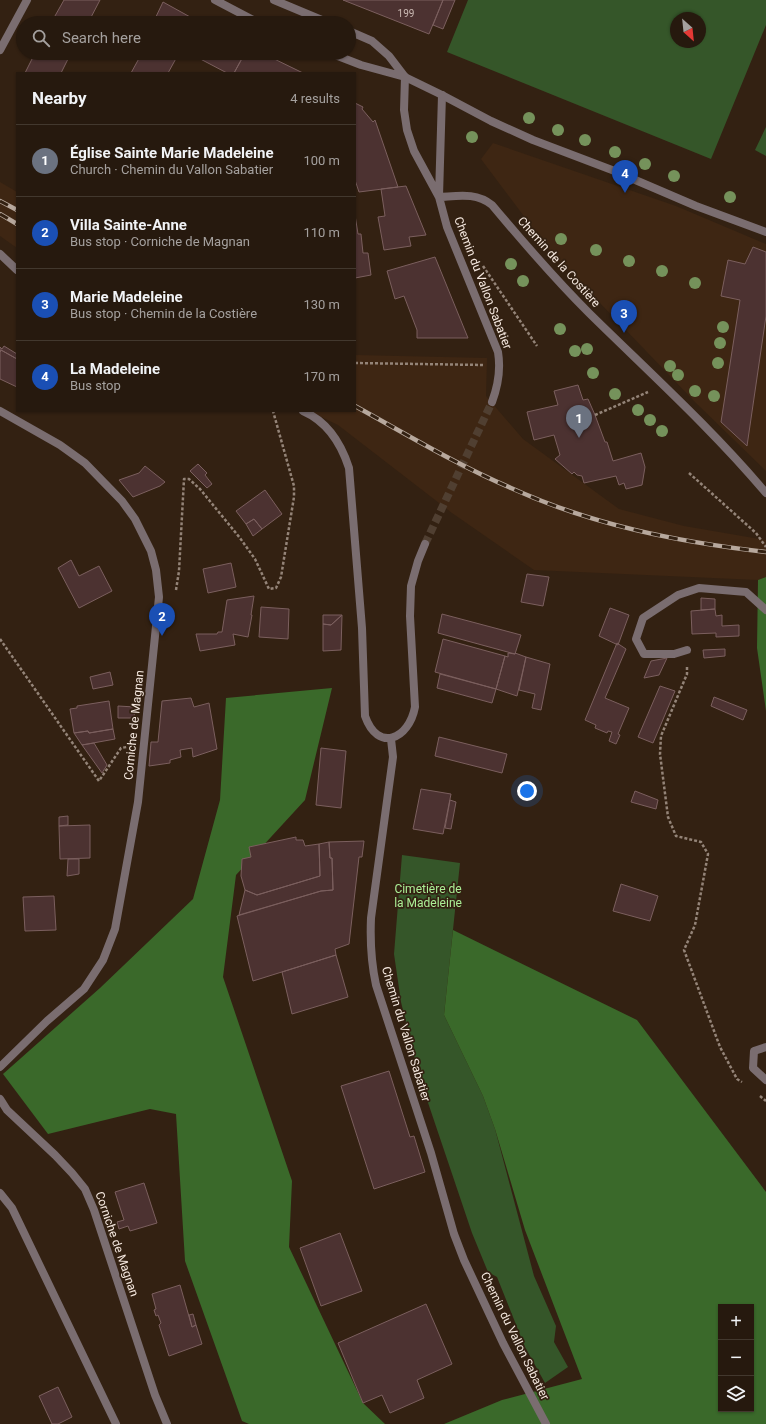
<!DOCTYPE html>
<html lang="en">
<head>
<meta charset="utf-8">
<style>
  :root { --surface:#26190e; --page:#32261c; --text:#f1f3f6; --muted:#a4a09e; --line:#42382e; --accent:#b45309 }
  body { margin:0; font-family:Roboto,sans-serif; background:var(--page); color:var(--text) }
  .controls { position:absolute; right:12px; bottom:12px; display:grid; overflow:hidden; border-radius:0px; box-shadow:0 1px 3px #0004 }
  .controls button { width:36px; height:36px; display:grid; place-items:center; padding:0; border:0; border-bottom:1px solid var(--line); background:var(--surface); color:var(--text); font:20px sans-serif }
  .compass { position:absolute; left:670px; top:12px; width:36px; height:36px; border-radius:50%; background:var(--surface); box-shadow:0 1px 3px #0004; rotate:153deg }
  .you { position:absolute; left:527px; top:791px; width:14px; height:14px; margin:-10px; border:3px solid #fff; border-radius:50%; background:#1a73e8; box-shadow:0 0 0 6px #1a73e833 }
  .badge { display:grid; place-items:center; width:26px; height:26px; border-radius:50%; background:var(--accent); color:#fff; font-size:13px; font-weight:700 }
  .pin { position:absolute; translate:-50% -33px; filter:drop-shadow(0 1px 2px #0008) }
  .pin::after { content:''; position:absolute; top:21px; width:14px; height:12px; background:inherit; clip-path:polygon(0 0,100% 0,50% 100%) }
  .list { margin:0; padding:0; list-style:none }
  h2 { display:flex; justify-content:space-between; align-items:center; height:52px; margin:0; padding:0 16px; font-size:17px }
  h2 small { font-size:13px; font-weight:400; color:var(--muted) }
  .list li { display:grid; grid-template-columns:26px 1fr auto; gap:12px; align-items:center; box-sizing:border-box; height:72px; padding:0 16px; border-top:1px solid var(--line) }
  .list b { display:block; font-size:15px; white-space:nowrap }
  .list p { margin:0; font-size:13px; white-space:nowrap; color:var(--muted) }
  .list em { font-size:13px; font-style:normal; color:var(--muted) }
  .icon { flex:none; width:22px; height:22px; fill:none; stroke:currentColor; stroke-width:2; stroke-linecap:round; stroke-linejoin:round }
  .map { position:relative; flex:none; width:766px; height:1424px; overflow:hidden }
  .search { position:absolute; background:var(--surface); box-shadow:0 1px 3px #0004; left:16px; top:16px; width:340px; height:44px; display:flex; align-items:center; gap:10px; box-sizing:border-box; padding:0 14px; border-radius:22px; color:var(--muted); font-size:15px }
  .panel { position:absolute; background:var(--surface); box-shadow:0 1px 3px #0004; left:16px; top:72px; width:340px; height:340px; border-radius:0px }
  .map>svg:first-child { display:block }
</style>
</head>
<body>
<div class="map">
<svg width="766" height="1424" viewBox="0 0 766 1424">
  <rect width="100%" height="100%" fill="#332112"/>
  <path fill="#3e2613" d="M493,143L676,206L766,244V471L695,402L550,251L481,159Z
    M0,182L17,192V248L0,236Z
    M355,355L487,358L486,396L523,439L619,509L684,526L766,540V577L758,580L534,570L452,513L338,425L309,411H355Z"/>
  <path fill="#355629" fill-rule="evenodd" d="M468,0H766V25L711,159L447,52ZM676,18H700V42H676Z
    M766,127V156L755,150Z
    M402,855L460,863L444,1015L483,1096L495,1129L534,1276L556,1326L554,1342L568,1367L545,1383L525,1347L497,1277L488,1272L472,1233L419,1076L401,1002L394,954Z"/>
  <path fill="#3a692a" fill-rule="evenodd" d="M766,577V711L757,648L758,580Z
    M332,688L305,800L236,875L223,977L292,1181L289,1247L363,1403L385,1424H249L242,1421L185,1261L176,1114L150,1109L48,1134L3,1074L100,988L193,899L220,800L226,698Z
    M453,930L637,1020L766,1192V1424H444L502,1400L582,1379L525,1230L495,1129L483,1096L444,1015ZM721,1307H751V1409H721Z"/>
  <path fill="#4c3231" stroke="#7b5f5e" d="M64,0H100L88,23H51Z
    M343,0H443L429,34Z
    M443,0H455L443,29L433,25Z
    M163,2L201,23H153Z
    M35,53H71L61,73H25Z
    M142,53H179L168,73H131Z
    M189,53H245L234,73H227Z
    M245,53H262L303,73H234Z
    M355,103L363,107L362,109L373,122L375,120L398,187L359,192L355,180Z
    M406,186L426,235L409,237L411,246L384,250L378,217L385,216L381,189Z
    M355,215L358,234H361L363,253H368L371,275L355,278Z
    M753,247L766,252V316L747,446L721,422L740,300L721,296L728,260L745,264Z
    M435,257L468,338H417V330L404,296L395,299L387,271Z
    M4,346L17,354V359L1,350L0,352V347L2,349Z
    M1,350L17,359V387L0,379V352Z
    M578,385L583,400L588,399L595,415L605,442H607L613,461L641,453L645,467L642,485L626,489L624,483L619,485L616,476L584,483L582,476L577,475L574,472L572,474L555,459L560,455L554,435L534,440L527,412L558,405L554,391Z
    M198,464L207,473L205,475L212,484L207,488L190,471Z
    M145,466L165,482L160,486L133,497L119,480L139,473Z
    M265,490L282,514L262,529L254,519L246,524L236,511Z
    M254,519L262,529L253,536L246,524Z
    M71,560L79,576L99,566L112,591L79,608L58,568Z
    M231,563L236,587L208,593L203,569Z
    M527,574L549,577L543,606L521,602Z
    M254,596L251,615H252L248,637L233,634L235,645L200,651L196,634H217L218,632H222L227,600Z
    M701,598L715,599V609L701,610Z
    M261,607L289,609L288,639L259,637Z
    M610,608L629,615L618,645L599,636Z
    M715,609L716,616L722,615V626L739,625V636L716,637V633L692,634L691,611Z
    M442,614L521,635L515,654L438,633Z
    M323,615H342L331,625L323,624Z
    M342,615L341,650L323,651V624L331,625Z
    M443,639L505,656L496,689L435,672Z
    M617,643L626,649L605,698L629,708L618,734L620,735L616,744L609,741L612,732L608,731L607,733L595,728L596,725L585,720Z
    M725,649V656L704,658L703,650Z
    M508,653L515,654V653L526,657L517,696L496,689L505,656L508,657Z
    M526,657L550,664L541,710L532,708L535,694L519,690Z
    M667,658L659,675L644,678L651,661Z
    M110,672L113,685L93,689L90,677Z
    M440,674L496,689L492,703L437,688Z
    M660,686L675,691L653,743L638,737Z
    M714,697L747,710L743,720L711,706Z
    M191,698L194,707L209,703L217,749L193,757L192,748L180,750L181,757L170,760V763L149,766L151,742H158L162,701Z
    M109,701L113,729L89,733L88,731L74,733L70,709L77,708V706Z
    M118,706L135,707L134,718H118Z
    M113,729L115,739L82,745L74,733L88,731L89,733Z
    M439,737L507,754L502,773L435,756Z
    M94,743L107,765L102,773L82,745Z
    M321,748L346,751L341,808L316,805Z
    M421,789L451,794L443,834L413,829Z
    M635,791L658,800L656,809L631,802Z
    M450,800L456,802L451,829L445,828Z
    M68,816V825L59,826V817Z
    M90,825V858L60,859L59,826Z
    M296,837V840H303L305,846L319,844L320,876L257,895L245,890L241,876L242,859L251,857L249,847Z
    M364,841L362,857H359L349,944L335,949L336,955L253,981L237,916L321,891L333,890L332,858H330L329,842Z
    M329,842L330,858H332L333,890L321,891L239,915L245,890L257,895L320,876L319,844Z
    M68,859H79V874L67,876Z
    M621,884L658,896L650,921L613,911Z
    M54,896L56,930L25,931L23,897Z
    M336,955L348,997L292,1014L282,972Z
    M389,1071L410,1137L414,1136L425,1172L374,1189L341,1086Z
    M144,1183L157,1223L130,1231L128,1226L119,1229L117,1222L124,1220L115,1192Z
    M340,1233L362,1291L321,1306L300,1248Z
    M180,1285L192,1327L196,1325L202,1344L169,1356L159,1325L161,1323L158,1315L156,1316L154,1310L156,1309L152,1294Z
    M426,1304L452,1364L417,1380L424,1398L390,1413L382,1395L363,1403L338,1343Z
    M193,1314L196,1325L192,1327L189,1315Z
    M58,1387L72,1417L58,1424H52L39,1396Z"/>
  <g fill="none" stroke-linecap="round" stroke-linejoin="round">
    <path stroke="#503f31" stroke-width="8" stroke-dasharray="8 4" stroke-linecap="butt" d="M425,544L492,402"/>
    <path stroke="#948478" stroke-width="2.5" stroke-dasharray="3 2" stroke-linecap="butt" d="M483,266L537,346
      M355,363L483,365
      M595,415L648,392
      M689,473L756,533L766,547
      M176,590L179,571L184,479H189L200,489L240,538L255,559L269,589L276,588L281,577L294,497V486L273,411
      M0,639L99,781L121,748L127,747
      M687,667V674L661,736L660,754L668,817L676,836L701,842L708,854L695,925L684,950L720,1047L737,1079L742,1082
      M760,1096L766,1101"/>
    <path stroke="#7a6d70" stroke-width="8" d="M0,50L27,0
      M687,650L674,654H644L636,639L643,618L678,595L699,588L746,592L766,610
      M766,1047L754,1051L753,1068L766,1080"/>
    <path stroke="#7a6d70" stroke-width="8" d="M405,77L404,110L407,130L414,151L439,197L447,227L498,352C501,370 498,386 492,402
      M439,196L442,95
      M439,197C458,196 476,192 492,205C523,242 555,279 589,313C649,372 712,429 766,493
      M0,254L17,270
      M0,411L60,445L85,463L122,501L135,519L151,551L156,570L159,597L138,802L115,929L103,960L84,989L47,1021L0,1067
      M303,411C328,422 341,443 349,468L362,628L365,716C378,753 409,739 415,707L410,616L411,586L418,561L425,544
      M391,739L393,757L371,918C370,941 371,962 376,985L431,1153L454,1234L464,1260L503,1343L546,1424
      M0,1099L7,1110L55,1155L72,1173L85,1189L94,1210L155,1395L167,1424
      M0,1193L12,1208L116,1424"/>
    <path stroke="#7a6d70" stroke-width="8" d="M215,0L259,23
      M274,0L329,23
      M349,31L372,41L389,56L405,77
      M330,53L361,65L405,77L442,95L491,121L533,140L612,170L696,206L766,232"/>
    <g stroke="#b7a89d" stroke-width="4.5">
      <path id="rail" d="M0,201L17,210
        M0,214L17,224
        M355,406C406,434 457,465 511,488C592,525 678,542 766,552"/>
    </g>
    <use href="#rail" stroke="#332112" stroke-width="3" stroke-dasharray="9" stroke-linecap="butt"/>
  </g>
  <g fill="#75925b">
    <circle cx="529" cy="118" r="6"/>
    <circle cx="558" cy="130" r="6"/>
    <circle cx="472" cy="137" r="6"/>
    <circle cx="585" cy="140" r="6"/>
    <circle cx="615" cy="152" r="6"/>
    <circle cx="645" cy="164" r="6"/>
    <circle cx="674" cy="176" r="6"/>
    <circle cx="730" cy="197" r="6"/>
    <circle cx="561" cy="239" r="6"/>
    <circle cx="596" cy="250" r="6"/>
    <circle cx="629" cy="261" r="6"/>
    <circle cx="511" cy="264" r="6"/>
    <circle cx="662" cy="271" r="6"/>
    <circle cx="523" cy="281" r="6"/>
    <circle cx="695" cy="283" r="6"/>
    <circle cx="723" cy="327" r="6"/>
    <circle cx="560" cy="329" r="6"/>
    <circle cx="720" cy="343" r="6"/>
    <circle cx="587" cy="349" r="6"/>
    <circle cx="575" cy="351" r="6"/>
    <circle cx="718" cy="363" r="6"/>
    <circle cx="670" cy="366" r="6"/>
    <circle cx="593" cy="373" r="6"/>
    <circle cx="678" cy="375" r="6"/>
    <circle cx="695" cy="391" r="6"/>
    <circle cx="615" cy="394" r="6"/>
    <circle cx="714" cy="396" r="6"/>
    <circle cx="638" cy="410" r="6"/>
    <circle cx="650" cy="420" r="6"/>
    <circle cx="662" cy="431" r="6"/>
  </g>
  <g text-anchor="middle" stroke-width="3.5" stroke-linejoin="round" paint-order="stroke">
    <g font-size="10" fill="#cbbab4">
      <text x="406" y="17">199</text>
    </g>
    <g font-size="12" fill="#f5e8df" stroke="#332112">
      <text transform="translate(559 262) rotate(48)" y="4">Chemin de la Costière</text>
      <text transform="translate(483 283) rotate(69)" y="4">Chemin du Vallon Sabatier</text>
      <text transform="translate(134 725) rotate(-84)" y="4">Corniche de Magnan</text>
      <text transform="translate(406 1034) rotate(73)" y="4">Chemin du Vallon Sabatier</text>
      <text transform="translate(117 1244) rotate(71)" y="4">Corniche de Magnan</text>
      <text transform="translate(515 1336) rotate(64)" y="4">Chemin du Vallon Sabatier</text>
    </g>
    <g font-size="12" fill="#abef96" stroke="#332112">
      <text x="428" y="893">Cimetière de<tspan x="428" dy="14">la Madeleine</tspan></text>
    </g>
  </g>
</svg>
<div class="controls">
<button>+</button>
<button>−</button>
<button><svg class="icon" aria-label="layers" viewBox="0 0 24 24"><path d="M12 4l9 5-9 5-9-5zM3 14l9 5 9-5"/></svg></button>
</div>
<svg class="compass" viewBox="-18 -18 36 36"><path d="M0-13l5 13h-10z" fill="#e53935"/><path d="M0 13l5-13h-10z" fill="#a4a09e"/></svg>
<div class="you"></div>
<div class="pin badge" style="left:579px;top:438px;background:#6b7280">1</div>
<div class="pin badge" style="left:162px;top:636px;background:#1a4fb4">2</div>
<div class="pin badge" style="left:624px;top:333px;background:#1a4fb4">3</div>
<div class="pin badge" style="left:625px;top:193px;background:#1a4fb4">4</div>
<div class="search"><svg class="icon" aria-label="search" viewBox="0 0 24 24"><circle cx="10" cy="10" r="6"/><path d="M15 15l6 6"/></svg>Search here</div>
<section class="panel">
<h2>Nearby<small>4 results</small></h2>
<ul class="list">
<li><span class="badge" style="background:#6b7280">1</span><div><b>Église Sainte Marie Madeleine</b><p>Church · Chemin du Vallon Sabatier</p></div><em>100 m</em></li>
<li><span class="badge" style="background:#1a4fb4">2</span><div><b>Villa Sainte-Anne</b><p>Bus stop · Corniche de Magnan</p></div><em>110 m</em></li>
<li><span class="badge" style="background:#1a4fb4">3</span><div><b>Marie Madeleine</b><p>Bus stop · Chemin de la Costière</p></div><em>130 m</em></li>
<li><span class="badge" style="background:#1a4fb4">4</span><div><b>La Madeleine</b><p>Bus stop</p></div><em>170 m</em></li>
</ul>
</section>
</div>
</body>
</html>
